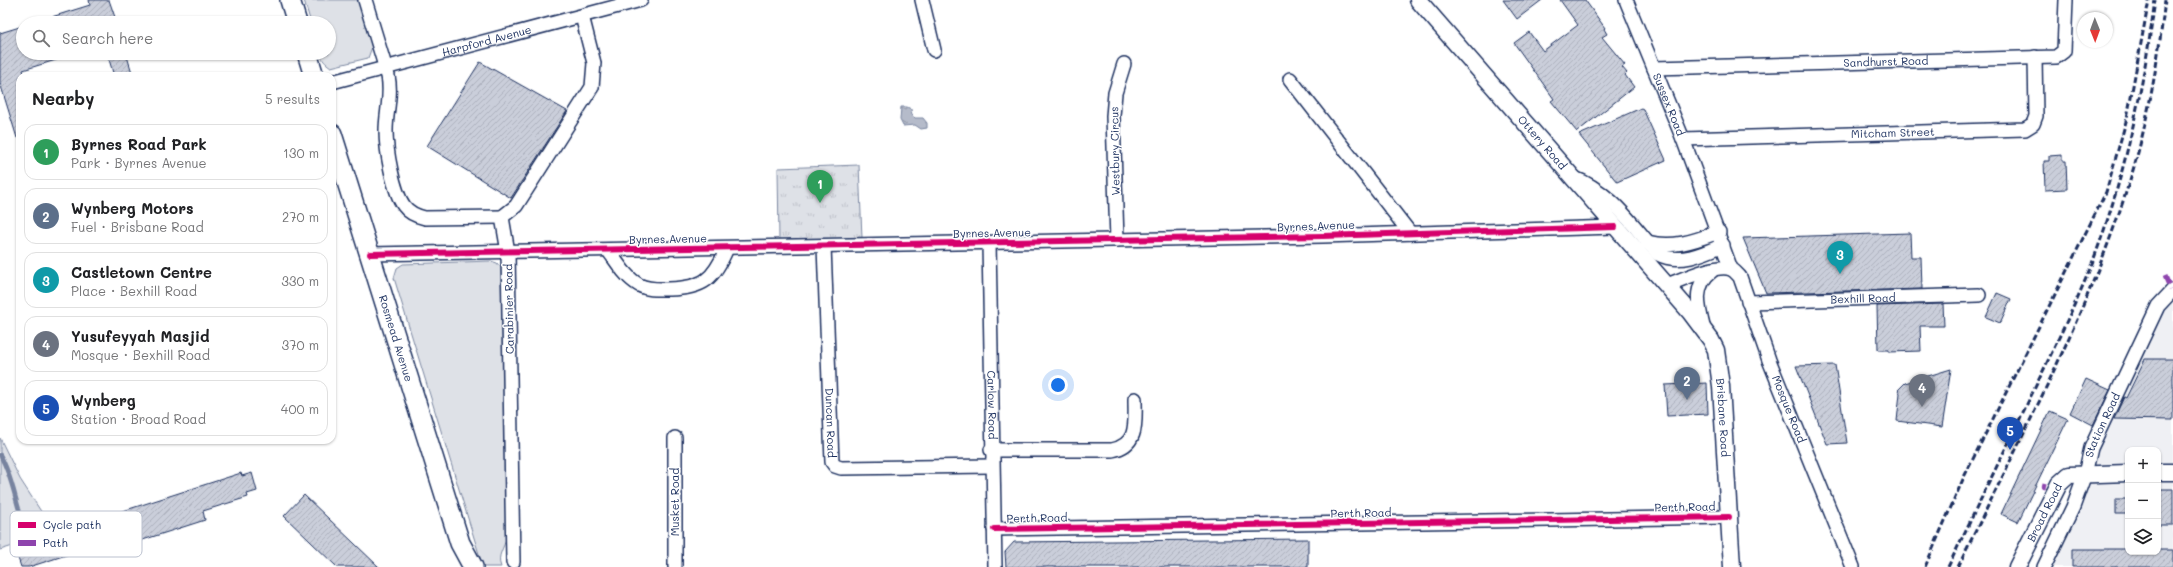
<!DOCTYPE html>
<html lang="en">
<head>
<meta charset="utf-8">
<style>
  :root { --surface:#fff; --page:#f6f6f6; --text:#202124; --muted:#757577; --line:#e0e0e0; --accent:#d93025 }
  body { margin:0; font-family:Mali,sans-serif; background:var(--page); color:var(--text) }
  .controls { position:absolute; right:12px; bottom:12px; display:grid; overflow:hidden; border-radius:8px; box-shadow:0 1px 3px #0004 }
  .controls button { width:36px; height:36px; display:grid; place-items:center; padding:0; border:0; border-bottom:1px solid var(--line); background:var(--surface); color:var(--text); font:20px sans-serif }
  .compass { position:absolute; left:2077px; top:12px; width:36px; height:36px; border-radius:50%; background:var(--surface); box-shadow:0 1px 3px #0004; rotate:179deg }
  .you { position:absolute; left:1058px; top:385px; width:14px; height:14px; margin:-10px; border:3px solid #fff; border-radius:50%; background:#1a73e8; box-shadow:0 0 0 6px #1a73e833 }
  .badge { display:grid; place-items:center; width:26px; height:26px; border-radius:50%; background:var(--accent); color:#fff; font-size:13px; font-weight:700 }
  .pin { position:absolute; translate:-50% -33px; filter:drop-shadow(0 1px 2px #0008) }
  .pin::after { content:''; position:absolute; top:21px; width:14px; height:12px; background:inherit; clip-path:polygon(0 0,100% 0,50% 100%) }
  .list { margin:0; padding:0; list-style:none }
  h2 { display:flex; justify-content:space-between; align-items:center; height:52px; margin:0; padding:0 16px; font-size:17px }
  h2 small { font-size:13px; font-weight:400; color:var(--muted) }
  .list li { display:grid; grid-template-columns:26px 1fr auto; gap:12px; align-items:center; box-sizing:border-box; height:56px; margin:0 8px 8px; padding:0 8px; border:1px solid var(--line); border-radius:12px }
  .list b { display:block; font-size:15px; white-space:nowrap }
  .list p { margin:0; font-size:13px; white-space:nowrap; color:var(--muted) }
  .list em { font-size:13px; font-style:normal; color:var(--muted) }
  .icon { flex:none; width:22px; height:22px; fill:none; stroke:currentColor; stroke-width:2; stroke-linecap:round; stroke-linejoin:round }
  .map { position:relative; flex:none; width:2173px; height:567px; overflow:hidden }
  .search { position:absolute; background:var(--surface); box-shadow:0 1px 3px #0004; left:16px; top:16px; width:320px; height:44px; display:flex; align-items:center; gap:10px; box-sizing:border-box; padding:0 14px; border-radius:22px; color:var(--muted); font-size:15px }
  .panel { position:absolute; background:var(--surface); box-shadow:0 1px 3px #0004; left:16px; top:72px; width:320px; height:372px; border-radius:12px }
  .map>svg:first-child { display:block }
</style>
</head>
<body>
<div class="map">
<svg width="2173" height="567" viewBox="0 0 2173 567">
  <defs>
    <pattern id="park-tufts" width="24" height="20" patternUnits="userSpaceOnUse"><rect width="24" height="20" fill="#dee1e7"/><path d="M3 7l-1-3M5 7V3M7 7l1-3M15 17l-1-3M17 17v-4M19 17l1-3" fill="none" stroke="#bec1c9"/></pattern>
    <pattern id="water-ripples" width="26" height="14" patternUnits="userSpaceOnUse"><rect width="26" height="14" fill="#b5bbca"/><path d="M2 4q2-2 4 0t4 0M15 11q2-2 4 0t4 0" fill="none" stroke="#9298a7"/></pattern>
    <pattern id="building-hatch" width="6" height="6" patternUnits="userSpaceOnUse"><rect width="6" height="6" fill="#caceda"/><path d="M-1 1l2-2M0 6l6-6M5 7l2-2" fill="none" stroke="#adb1be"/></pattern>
  </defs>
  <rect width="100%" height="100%" fill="#fff"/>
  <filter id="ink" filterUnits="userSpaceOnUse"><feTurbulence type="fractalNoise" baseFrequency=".025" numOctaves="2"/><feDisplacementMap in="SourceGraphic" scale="8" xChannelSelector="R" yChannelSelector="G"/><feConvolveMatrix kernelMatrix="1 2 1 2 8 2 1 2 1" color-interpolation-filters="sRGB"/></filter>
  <g filter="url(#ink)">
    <path fill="#eff0f4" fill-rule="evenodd" d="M2173,290V567H2044L2088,458ZM2128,450H2158V552H2128Z"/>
    <path fill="#dee1e7" stroke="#7c88a2" d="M304,0H358L372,47L368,58L331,67C325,63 322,60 320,53H329V23H311Z
      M491,261L497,263L501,268L506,537C505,548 496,555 501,567H483L394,278L397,268L403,264Z
      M0,438L20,479L55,533L0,550Z"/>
    <path fill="url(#park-tufts)" stroke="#7c88a2" d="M859,165L862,238L779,241L778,168Z"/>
    <path fill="url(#water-ripples)" stroke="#77839f" d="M901,107H907L911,109L912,115L915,118H923L927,123V128L921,129L915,125L903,126L900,120Z"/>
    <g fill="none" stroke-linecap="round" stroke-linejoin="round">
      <path stroke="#77839f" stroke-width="4.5" d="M0,455C13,477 15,503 25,527"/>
    </g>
    <path fill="url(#building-hatch)" stroke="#1b2f5e" d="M89,0H109L117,23H42V20L90,5Z
      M1503,0H1542L1517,19Z
      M1560,0H1585L1605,28L1604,29L1607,34L1602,37L1625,65L1622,67L1627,73L1625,75L1634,87L1577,132L1551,101L1554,99L1514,43L1529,32L1543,51L1578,25Z
      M23,26V53H69V56L23,70L25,76H20V138H17L0,83V33Z
      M107,53H126L133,76H114Z
      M480,62L567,111L511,198L427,146Z
      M1641,108L1643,109L1666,160L1617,182L1579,135Z
      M2062,155V161H2066L2067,189L2045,190L2044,161H2049V156Z
      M1910,233L1911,257H1921L1922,289L1766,293L1743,238Z
      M1997,293L2011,299L2000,323L1986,317Z
      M1943,304L1944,326H1920L1921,351L1889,352V350H1878L1877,306Z
      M2145,359H2173V420L2114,419L2124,397L2126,398Z
      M1835,365L1847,443L1827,444L1796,366Z
      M1951,369L1942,427L1897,421L1900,393L1898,390L1905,383Z
      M2086,379L2110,390L2093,425L2070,413Z
      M1707,383L1708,414L1667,416L1665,385Z
      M2050,411L2068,419L2018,522L2001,514Z
      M241,473L242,476L252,473L257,491L247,494L248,497L203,511L205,520L124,546L122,537L29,567H21L14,546Z
      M2158,489H2173V525H2158Z
      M304,495L379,567H337L284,516Z
      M2116,499H2128V514H2116Z
      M1308,539V567H1006L1005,552L1014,542Z
      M2072,549H2128V552H2158V550H2173V567H2072Z"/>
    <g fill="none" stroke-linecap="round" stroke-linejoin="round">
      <g stroke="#1b2f5e" stroke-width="16">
        <g id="minor">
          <path d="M365,0L388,76C392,95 386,112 386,131C386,150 393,191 404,206C409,213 416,216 425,218L502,217"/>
          <path d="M922,0L934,50"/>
          <path id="s1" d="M1626,0L1683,139L1731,269"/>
          <path id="s2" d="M1654,68L2056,57L2064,51L2066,0"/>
          <path d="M1290,79L1410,233"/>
          <path id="s3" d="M332,82L641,0"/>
          <path id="s4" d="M1683,139L2025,129L2033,124L2036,116L2035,57"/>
          <path d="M1572,177C1611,191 1632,225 1658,254C1679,265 1703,254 1723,245"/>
          <path d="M1117,240L1113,116L1115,93L1124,64"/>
          <path d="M1647,242C1673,249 1694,241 1719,232"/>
          <path id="s5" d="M989,243L995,567"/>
          <path id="s6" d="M824,246L832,462L835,466L841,468L992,466"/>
          <path d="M608,250C617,262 626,278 639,285C648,290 659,289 669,289C704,288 714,279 727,248"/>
          <path d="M370,254L1323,236L1615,227"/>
          <path id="s7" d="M1667,285C1681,280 1717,263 1731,269C1734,270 1737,274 1740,277L1769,360L1853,567"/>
          <path id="s8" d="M1748,302L1979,295"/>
          <path d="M1704,330C1698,307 1692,285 1713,270"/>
          <path d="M675,438V567"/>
          <path d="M991,450H1112C1139,445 1135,422 1135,399"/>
          <path d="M994,529L1729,517"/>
          <path d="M513,562L508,252L502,217L516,206L592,87L594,63L582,16"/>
          <path id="s9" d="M2044,567L2073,507L2085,474L2091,448L2158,306L2173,290"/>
        </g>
      </g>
      <g stroke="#1b2f5e" stroke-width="19">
        <g id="tertiary">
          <path id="s10" d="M1418,0L1690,312L1711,340L1716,350L1721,386L1732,567"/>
          <path d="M2158,472H2173"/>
          <path id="s11" d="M2017,567L2059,484L2069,475L2128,473"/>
        </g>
      </g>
      <g stroke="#1b2f5e" stroke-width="22">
        <g id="secondary">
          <path d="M290,0L297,23"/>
          <path d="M307,53L314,76"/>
          <path id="s12" d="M332,134L460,543L473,567"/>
        </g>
      </g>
      <use href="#minor" stroke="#fff" stroke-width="13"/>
      <use href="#tertiary" stroke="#fff" stroke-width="16"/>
      <use href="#secondary" stroke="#fff" stroke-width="19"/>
      <path stroke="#1b2f5e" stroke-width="3" stroke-dasharray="6 3" stroke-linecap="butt" d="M1925,567L1964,477L2106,192L2127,118L2149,0
        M1948,567C1980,501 2012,435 2044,369C2060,335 2077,301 2091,266C2124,181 2143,91 2155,0
        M1958,567C2019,441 2087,316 2129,183C2148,124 2158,61 2165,0"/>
      <path stroke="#8e44ad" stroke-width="5" stroke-dasharray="10 5" stroke-linecap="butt" d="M2165,276L2171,290
        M2042,485L2046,486"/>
      <g stroke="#fff" stroke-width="8">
        <path id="cycleway" d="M370,254L1323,236L1615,227
          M994,529L1729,517"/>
      </g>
      <use href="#cycleway" stroke="#d6006c" stroke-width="6"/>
    </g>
  </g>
  <g text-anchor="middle" stroke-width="3" stroke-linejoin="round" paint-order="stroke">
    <g font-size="11" fill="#1b2f5e" stroke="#fff">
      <text dy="4" stroke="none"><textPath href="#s3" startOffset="160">Harpford Avenue</textPath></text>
      <text dy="4" stroke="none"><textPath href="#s2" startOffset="232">Sandhurst Road</textPath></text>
      <text dy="4" stroke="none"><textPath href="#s1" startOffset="113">Sussex Road</textPath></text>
      <text dy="4" stroke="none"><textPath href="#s4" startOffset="210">Mitcham Street</textPath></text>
      <text dy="4" stroke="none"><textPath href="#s10" startOffset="189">Ottery Road</textPath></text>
      <text transform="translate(1115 151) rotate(-91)" y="4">Westbury Circus</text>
      <text transform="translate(1316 226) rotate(-2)" y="4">Byrnes Avenue</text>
      <text transform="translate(992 233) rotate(-1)" y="4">Byrnes Avenue</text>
      <text transform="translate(668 239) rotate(-1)" y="4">Byrnes Avenue</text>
      <text dy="4" stroke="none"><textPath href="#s8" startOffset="115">Bexhill Road</textPath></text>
      <text transform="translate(509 309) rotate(-91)" y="4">Carabinier Road</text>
      <text dy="4" stroke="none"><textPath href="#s12" startOffset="214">Rosmead Avenue</textPath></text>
      <text dy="4" stroke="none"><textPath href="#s5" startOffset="162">Carlow Road</textPath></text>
      <text dy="4" stroke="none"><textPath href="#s7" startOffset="220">Mosque Road</textPath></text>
      <text dy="4" stroke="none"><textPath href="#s10" startOffset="528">Brisbane Road</textPath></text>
      <text dy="4" stroke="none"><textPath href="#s6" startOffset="177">Duncan Road</textPath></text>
      <text dy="4" stroke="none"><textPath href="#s9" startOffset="154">Station Road</textPath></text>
      <text transform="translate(675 502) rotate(-90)" y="4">Musket Road</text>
      <text transform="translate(1685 507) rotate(-1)" y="4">Perth Road</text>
      <text transform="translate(1361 513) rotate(-1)" y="4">Perth Road</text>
      <text dy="4" stroke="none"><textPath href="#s11" startOffset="61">Broad Road</textPath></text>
      <text transform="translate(1037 518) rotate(-1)" y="4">Perth Road</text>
    </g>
  </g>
  <rect x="10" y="511" width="132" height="46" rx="6" fill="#fff" stroke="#bbc1cf" stroke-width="1"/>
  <rect x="18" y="522" width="18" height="6" fill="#d6006c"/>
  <rect x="18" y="540" width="18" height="6" fill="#8e44ad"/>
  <g font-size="11" fill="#1b2f5e">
    <text x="43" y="529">Cycle path</text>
    <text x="43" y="547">Path</text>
  </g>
</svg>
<div class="controls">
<button>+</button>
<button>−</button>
<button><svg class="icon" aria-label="layers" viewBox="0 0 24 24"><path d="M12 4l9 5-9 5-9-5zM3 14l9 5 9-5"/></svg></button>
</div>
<svg class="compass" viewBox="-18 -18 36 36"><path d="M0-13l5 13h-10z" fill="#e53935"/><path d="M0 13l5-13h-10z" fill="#757577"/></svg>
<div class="you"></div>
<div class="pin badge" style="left:820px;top:203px;background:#2e9e5b">1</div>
<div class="pin badge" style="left:1687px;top:400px;background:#5c6f8a">2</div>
<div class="pin badge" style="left:1840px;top:274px;background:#0f9aa8">3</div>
<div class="pin badge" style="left:1922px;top:407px;background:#6b7280">4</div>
<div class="pin badge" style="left:2010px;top:450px;background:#1a4fb4">5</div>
<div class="search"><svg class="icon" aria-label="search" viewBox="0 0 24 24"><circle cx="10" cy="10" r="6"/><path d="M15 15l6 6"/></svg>Search here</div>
<section class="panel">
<h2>Nearby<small>5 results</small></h2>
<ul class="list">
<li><span class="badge" style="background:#2e9e5b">1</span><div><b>Byrnes Road Park</b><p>Park · Byrnes Avenue</p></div><em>130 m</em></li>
<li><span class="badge" style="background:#5c6f8a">2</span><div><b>Wynberg Motors</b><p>Fuel · Brisbane Road</p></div><em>270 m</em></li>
<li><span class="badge" style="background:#0f9aa8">3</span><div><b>Castletown Centre</b><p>Place · Bexhill Road</p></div><em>330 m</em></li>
<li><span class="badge" style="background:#6b7280">4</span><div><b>Yusufeyyah Masjid</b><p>Mosque · Bexhill Road</p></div><em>370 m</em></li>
<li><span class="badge" style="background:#1a4fb4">5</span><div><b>Wynberg</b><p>Station · Broad Road</p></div><em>400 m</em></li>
</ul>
</section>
</div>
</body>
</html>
